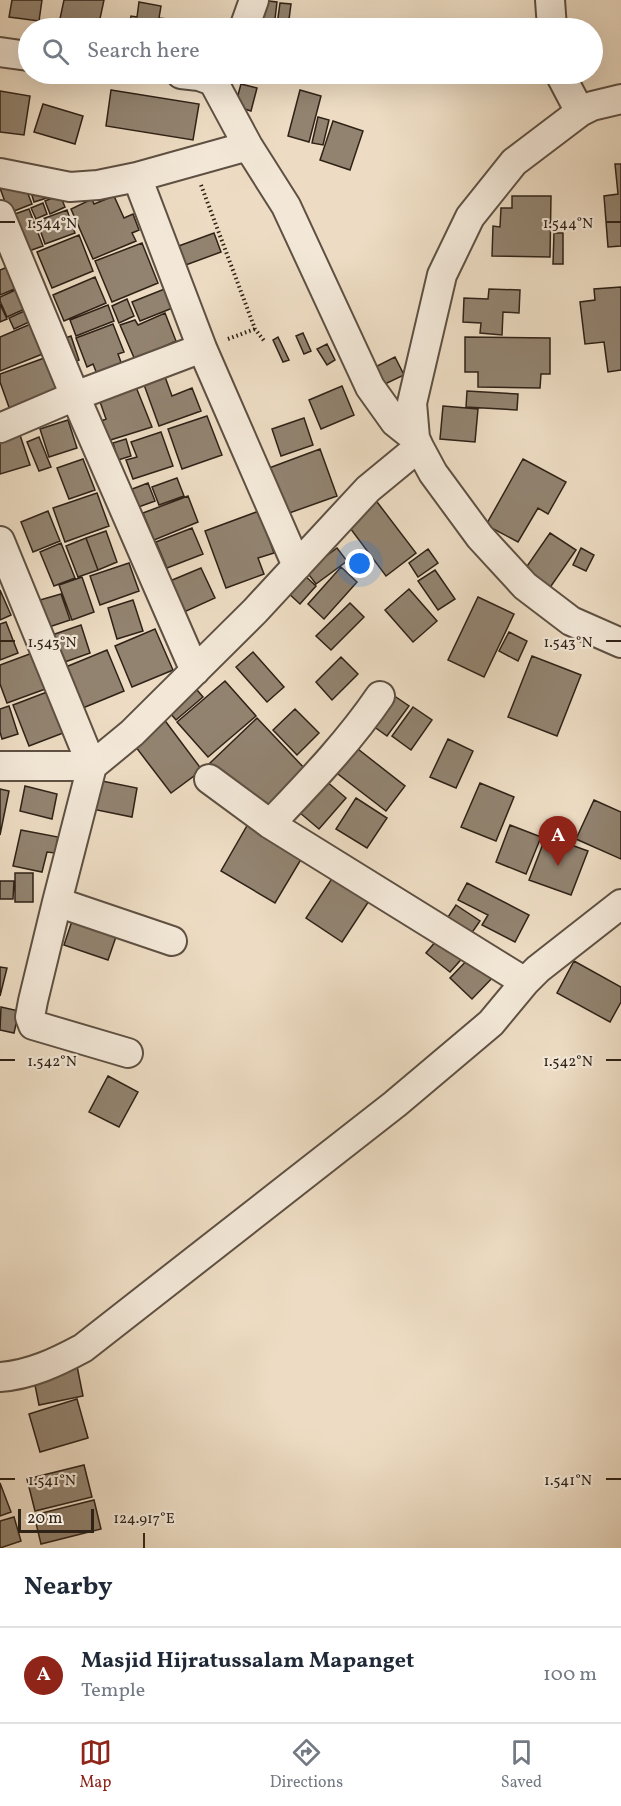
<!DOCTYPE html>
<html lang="en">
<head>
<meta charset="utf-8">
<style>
  :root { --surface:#fff; --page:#f2f2f3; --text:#1f2937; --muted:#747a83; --line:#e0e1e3; --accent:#8f2418 }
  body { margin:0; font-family:Vollkorn,serif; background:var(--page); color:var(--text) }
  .scale { position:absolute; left:18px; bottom:15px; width:76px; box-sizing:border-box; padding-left:6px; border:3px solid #2f2217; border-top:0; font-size:16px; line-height:21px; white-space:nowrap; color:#2f2217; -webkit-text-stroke:4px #f3e8d8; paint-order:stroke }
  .you { position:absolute; left:360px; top:564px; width:21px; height:21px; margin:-15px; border:4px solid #fff; border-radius:50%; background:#1a73e8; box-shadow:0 0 0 9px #1a73e833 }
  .badge { display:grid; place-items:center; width:39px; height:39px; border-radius:50%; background:var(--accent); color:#fff; font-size:20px; font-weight:700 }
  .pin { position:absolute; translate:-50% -50px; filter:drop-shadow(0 2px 3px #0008) }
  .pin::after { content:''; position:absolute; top:32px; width:21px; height:18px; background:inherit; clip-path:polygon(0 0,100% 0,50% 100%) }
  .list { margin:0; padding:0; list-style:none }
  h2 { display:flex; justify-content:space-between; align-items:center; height:78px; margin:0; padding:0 24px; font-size:26px }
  h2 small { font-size:20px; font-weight:400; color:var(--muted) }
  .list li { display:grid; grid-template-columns:39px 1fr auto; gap:18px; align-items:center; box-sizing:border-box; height:96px; padding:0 24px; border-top:2px solid var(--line) }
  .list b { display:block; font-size:22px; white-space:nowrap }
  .list p { margin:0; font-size:20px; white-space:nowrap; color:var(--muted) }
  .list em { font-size:20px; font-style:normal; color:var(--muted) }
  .icon { flex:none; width:33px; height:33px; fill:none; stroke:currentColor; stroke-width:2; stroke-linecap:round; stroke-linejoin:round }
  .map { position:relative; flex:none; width:621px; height:1548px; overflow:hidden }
  .search { position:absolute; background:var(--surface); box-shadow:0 6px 24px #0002; left:18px; right:18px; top:18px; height:66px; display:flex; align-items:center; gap:15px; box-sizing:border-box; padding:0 21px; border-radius:33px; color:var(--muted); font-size:22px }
  .sheet { height:174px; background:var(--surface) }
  nav { display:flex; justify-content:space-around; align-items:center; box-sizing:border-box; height:84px; border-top:2px solid var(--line); background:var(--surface); font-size:16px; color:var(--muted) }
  nav a { display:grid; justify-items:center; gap:3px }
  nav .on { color:var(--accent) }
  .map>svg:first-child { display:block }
</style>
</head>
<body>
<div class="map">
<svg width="621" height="1548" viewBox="0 0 621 1548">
  <rect width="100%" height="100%" fill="#eddcc3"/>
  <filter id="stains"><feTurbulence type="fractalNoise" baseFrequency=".00333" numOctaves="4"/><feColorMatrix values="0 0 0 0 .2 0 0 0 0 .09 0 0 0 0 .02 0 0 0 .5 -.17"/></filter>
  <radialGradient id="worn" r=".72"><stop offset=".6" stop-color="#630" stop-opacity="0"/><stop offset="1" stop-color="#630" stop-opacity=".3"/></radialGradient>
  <path fill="#928370" stroke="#2f2217" stroke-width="1.5" d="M12,0H42L39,21L9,17Z
    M64,0H104L98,28H58Z
    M260,0L277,2L274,27L253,24Z
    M139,2L161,6L159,18L183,21L182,28H129L131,16L137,17Z
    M280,3L291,4L288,27L277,25Z
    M241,84L257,88L251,111L235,106Z
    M111,90L199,104L193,140L106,126Z
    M300,90L321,96L309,142L288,136Z
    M0,91L30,96L24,135L0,132Z
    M43,104L83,116L75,144L34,132Z
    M318,117L329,120L323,145L312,143Z
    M333,121L363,131L350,170L320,160Z
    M615,164H621V246L608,247L604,196L618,194Z
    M22,179L32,204L9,213L0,188Z
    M31,192L50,197L34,202Z
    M60,195L65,207L50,214L45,201Z
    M114,196L124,218L133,214L139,230L132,233L136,241L93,259L71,209L92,199L94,204Z
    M512,196H551L550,257L492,256L493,226L500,227L501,208H512Z
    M43,203L47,214L36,219L31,208Z
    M29,209L43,246L26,252L12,215Z
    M67,210L75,233L45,244L37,221Z
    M214,233L221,252L183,266L176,247Z
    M554,233H563V264H553Z
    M79,235L93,271L52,288L37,252Z
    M142,243L158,283L112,302L95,261Z
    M17,263L26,284L0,295V270Z
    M95,277L106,303L64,321L53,295Z
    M621,287V370L608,372L604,342L585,344L580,302L595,300L594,289Z
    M20,288L29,307L7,317L0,301V297Z
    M167,288L175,307L140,321L132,302Z
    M489,289L520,290L519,313L503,312L502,335L480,333L481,323L463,322L464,298L488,299Z
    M127,299L134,316L119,323L112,306Z
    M0,304L7,319L0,322Z
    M108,305L114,321L76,336L70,320Z
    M33,307L38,318L14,329L9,318Z
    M165,313L176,341L135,360L120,325L135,320L138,325Z
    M33,323L45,353L0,371V337Z
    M113,324L124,352L118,354L122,365L97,374L93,364L87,367L76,338Z
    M303,333L311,351L304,354L296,336Z
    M71,336L79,360L72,363L63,339Z
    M278,337L289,360L283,362L273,340Z
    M465,337L550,338V374H541L540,388L478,387V372H465Z
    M327,344L335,360L327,365L317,349Z
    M47,357L60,392L10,410L0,382V374Z
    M395,357L404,375L383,385L375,367Z
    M164,374L172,396L192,388L201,411L159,426L143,382Z
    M134,382L152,427L104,442L96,423L106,419L98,396Z
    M342,386L354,415L321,429L309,400Z
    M467,391L518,394L517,410L466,407Z
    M443,406L478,409L475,442L440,439Z
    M207,416L222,455L182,469L168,429Z
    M304,418L313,445L281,456L272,429Z
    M68,420L77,448L49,457L40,429Z
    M161,432L173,466L133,479L126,460L137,457L131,442Z
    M20,435L30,465L0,474V442Z
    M39,437L51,467L39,471L27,442Z
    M126,439L131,456L118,460L113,443Z
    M320,449L337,496L278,517L261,471Z
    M83,459L95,490L69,499L57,468Z
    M523,459L566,482L548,514L538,508L518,542L486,525Z
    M177,478L184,496L159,505L152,487Z
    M148,483L155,501L133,509L127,491Z
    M97,493L109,526L65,542L53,508Z
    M188,496L198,522L154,540L143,513Z
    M374,498L416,553L386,576L344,520Z
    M48,511L60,541L33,552L21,522Z
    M259,511L274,553L258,558L264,574L226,588L205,531Z
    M192,528L203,554L167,568L156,542Z
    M106,531L117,562L98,570L86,538Z
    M550,533L576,550L549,589L523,572Z
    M86,538L98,570L78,577L66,546Z
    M61,543L75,578L54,586L40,552Z
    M337,548L347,561L316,584L306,571Z
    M581,548L594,555L586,571L573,565Z
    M428,549L438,563L418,577L409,563Z
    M129,563L139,591L100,605L90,576Z
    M341,567L357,582L324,619L308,604Z
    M201,568L215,598L184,612L170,581Z
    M435,570L455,599L438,610L418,581Z
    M302,573L316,586L300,604L286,591Z
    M82,577L94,612L72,620L59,585Z
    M409,589L437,621L413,642L385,610Z
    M0,590L11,615L0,620Z
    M61,594L70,620L49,627L40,600Z
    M478,597L514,614L484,677L448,660Z
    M133,600L143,631L117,639L108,608Z
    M350,603L364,617L331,650L316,636Z
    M6,622L18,653L0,660V624Z
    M81,625L90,653L62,663L52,635Z
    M155,629L173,670L132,687L115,646Z
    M509,632L527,641L518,661L499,651Z
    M107,650L124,691L78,710L61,669Z
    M35,652L48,688L7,703L0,684V665Z
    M253,652L284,687L267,702L236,667Z
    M532,656L581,675L557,736L508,717Z
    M341,657L358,674L332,700L316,682Z
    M225,681L256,716L208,757L177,722Z
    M191,683L203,697L176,720L164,706Z
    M47,692L63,733L29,746L13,705Z
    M390,693L409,706L387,736L369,723Z
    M9,706L18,734L2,739L0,732V709Z
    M413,707L432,720L411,750L392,736Z
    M295,709L319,733L297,755L273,730Z
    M163,718L202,770L171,793L132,742Z
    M257,718L306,770L259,814L210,763Z
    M448,739L473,751L456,788L430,777Z
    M349,742L405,786L386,811L329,767Z
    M97,780L137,788L132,817L92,809Z
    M326,781L346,798L319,829L299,812Z
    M480,783L514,797L496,841L461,827Z
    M25,786L57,794L52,819L20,811Z
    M0,789L9,791L0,835Z
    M356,798L387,818L367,848L336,829Z
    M594,800L621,812V859L576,839Z
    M248,824L303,856L275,903L221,871Z
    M510,825L541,837L526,874L496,862Z
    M21,830L58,837L55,853L47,852L42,872L13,866Z
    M546,836L588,851L571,895L529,880Z
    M15,873H33V902H15Z
    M333,877L369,901L342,942L306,918Z
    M0,881H14L13,899H0Z
    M467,883L529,915L515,942L482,925L488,915L458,900Z
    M456,905L480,921L471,934L448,917Z
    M75,912L119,928L108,960L64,945Z
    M442,934L466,954L450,972L426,953Z
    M474,953L496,974L472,999L450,978Z
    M574,961L621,987V1002L610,1022L557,993Z
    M0,967L7,968L0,996Z
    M1,1007L19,1011L14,1033L0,1030Z
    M108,1076L138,1092L119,1127L89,1112Z
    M76,1361L83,1396L39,1405L32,1370Z
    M77,1399L88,1438L40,1452L29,1414Z
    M84,1465L92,1497L35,1511L27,1479Z
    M0,1483L11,1512L0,1516Z
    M94,1500L101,1529L41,1544L34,1515Z
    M14,1517L21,1541L0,1548V1521Z"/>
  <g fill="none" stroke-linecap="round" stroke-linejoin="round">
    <g stroke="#5e5042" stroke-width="32">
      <path id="minor" d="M550,0L552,28
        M244,28L254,0
        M0,52L28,56
        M181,74L199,76L213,81L248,146
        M560,74L580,112
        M621,99L592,106L580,112L514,162L470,217L442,275L412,403L415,438L419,447L433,473L480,537L525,586L571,621L621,643
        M0,173L70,187L98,185L137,177L248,146L286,206L370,387L395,422L415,438
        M137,177L202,348L297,566
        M0,215L75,396L195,671
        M0,428L75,396L202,348
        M0,541L92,766L57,902L33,1001L30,1017L33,1025L128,1053
        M0,766H92L132,733L255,611L368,489L419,447
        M209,779L270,824L525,982L538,969L621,904
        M270,824C309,783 348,743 380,696
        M57,902L172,941
        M0,1377C30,1375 57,1362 83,1348L395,1104L491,1023L525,982"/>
    </g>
    <path stroke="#2f2217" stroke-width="4" stroke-dasharray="1.5 3" stroke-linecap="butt" d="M201,185L255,329L265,342
      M228,339L255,329"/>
    <use href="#minor" stroke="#f3e8d8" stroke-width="28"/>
  </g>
  <path fill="none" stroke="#2f2217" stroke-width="2" d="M0,222H15M606,222H621M0,641H15M606,641H621M0,1060H15M606,1060H621M0,1479H15M606,1479H621M144,1533V1548"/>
  <g font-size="15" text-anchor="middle" fill="#2f2217" stroke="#f3e8d8" stroke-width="4.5" stroke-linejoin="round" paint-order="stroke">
    <text x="52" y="228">1.544°N</text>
    <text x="568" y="228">1.544°N</text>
    <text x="52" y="647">1.543°N</text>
    <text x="568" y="647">1.543°N</text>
    <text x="52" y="1066">1.542°N</text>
    <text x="568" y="1066">1.542°N</text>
    <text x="52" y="1485">1.541°N</text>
    <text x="568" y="1485">1.541°N</text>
    <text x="144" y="1523">124.917°E</text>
  </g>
  <rect width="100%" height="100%" filter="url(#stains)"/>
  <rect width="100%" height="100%" fill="url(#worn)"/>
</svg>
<div class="scale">20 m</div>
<div class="you"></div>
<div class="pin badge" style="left:558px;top:866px">A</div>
<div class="search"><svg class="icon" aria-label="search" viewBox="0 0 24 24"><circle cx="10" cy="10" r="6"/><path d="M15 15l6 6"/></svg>Search here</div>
</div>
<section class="sheet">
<h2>Nearby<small></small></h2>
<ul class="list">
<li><span class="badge">A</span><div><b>Masjid Hijratussalam Mapanget</b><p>Temple</p></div><em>100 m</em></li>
</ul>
</section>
<nav>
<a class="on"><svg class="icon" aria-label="map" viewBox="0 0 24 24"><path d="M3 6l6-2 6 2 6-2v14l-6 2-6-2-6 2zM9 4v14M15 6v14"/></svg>Map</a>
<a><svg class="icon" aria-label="directions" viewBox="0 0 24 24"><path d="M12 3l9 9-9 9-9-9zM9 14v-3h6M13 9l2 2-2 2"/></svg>Directions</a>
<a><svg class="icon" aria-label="saved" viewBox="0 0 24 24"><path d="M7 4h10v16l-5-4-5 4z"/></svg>Saved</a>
</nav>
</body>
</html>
